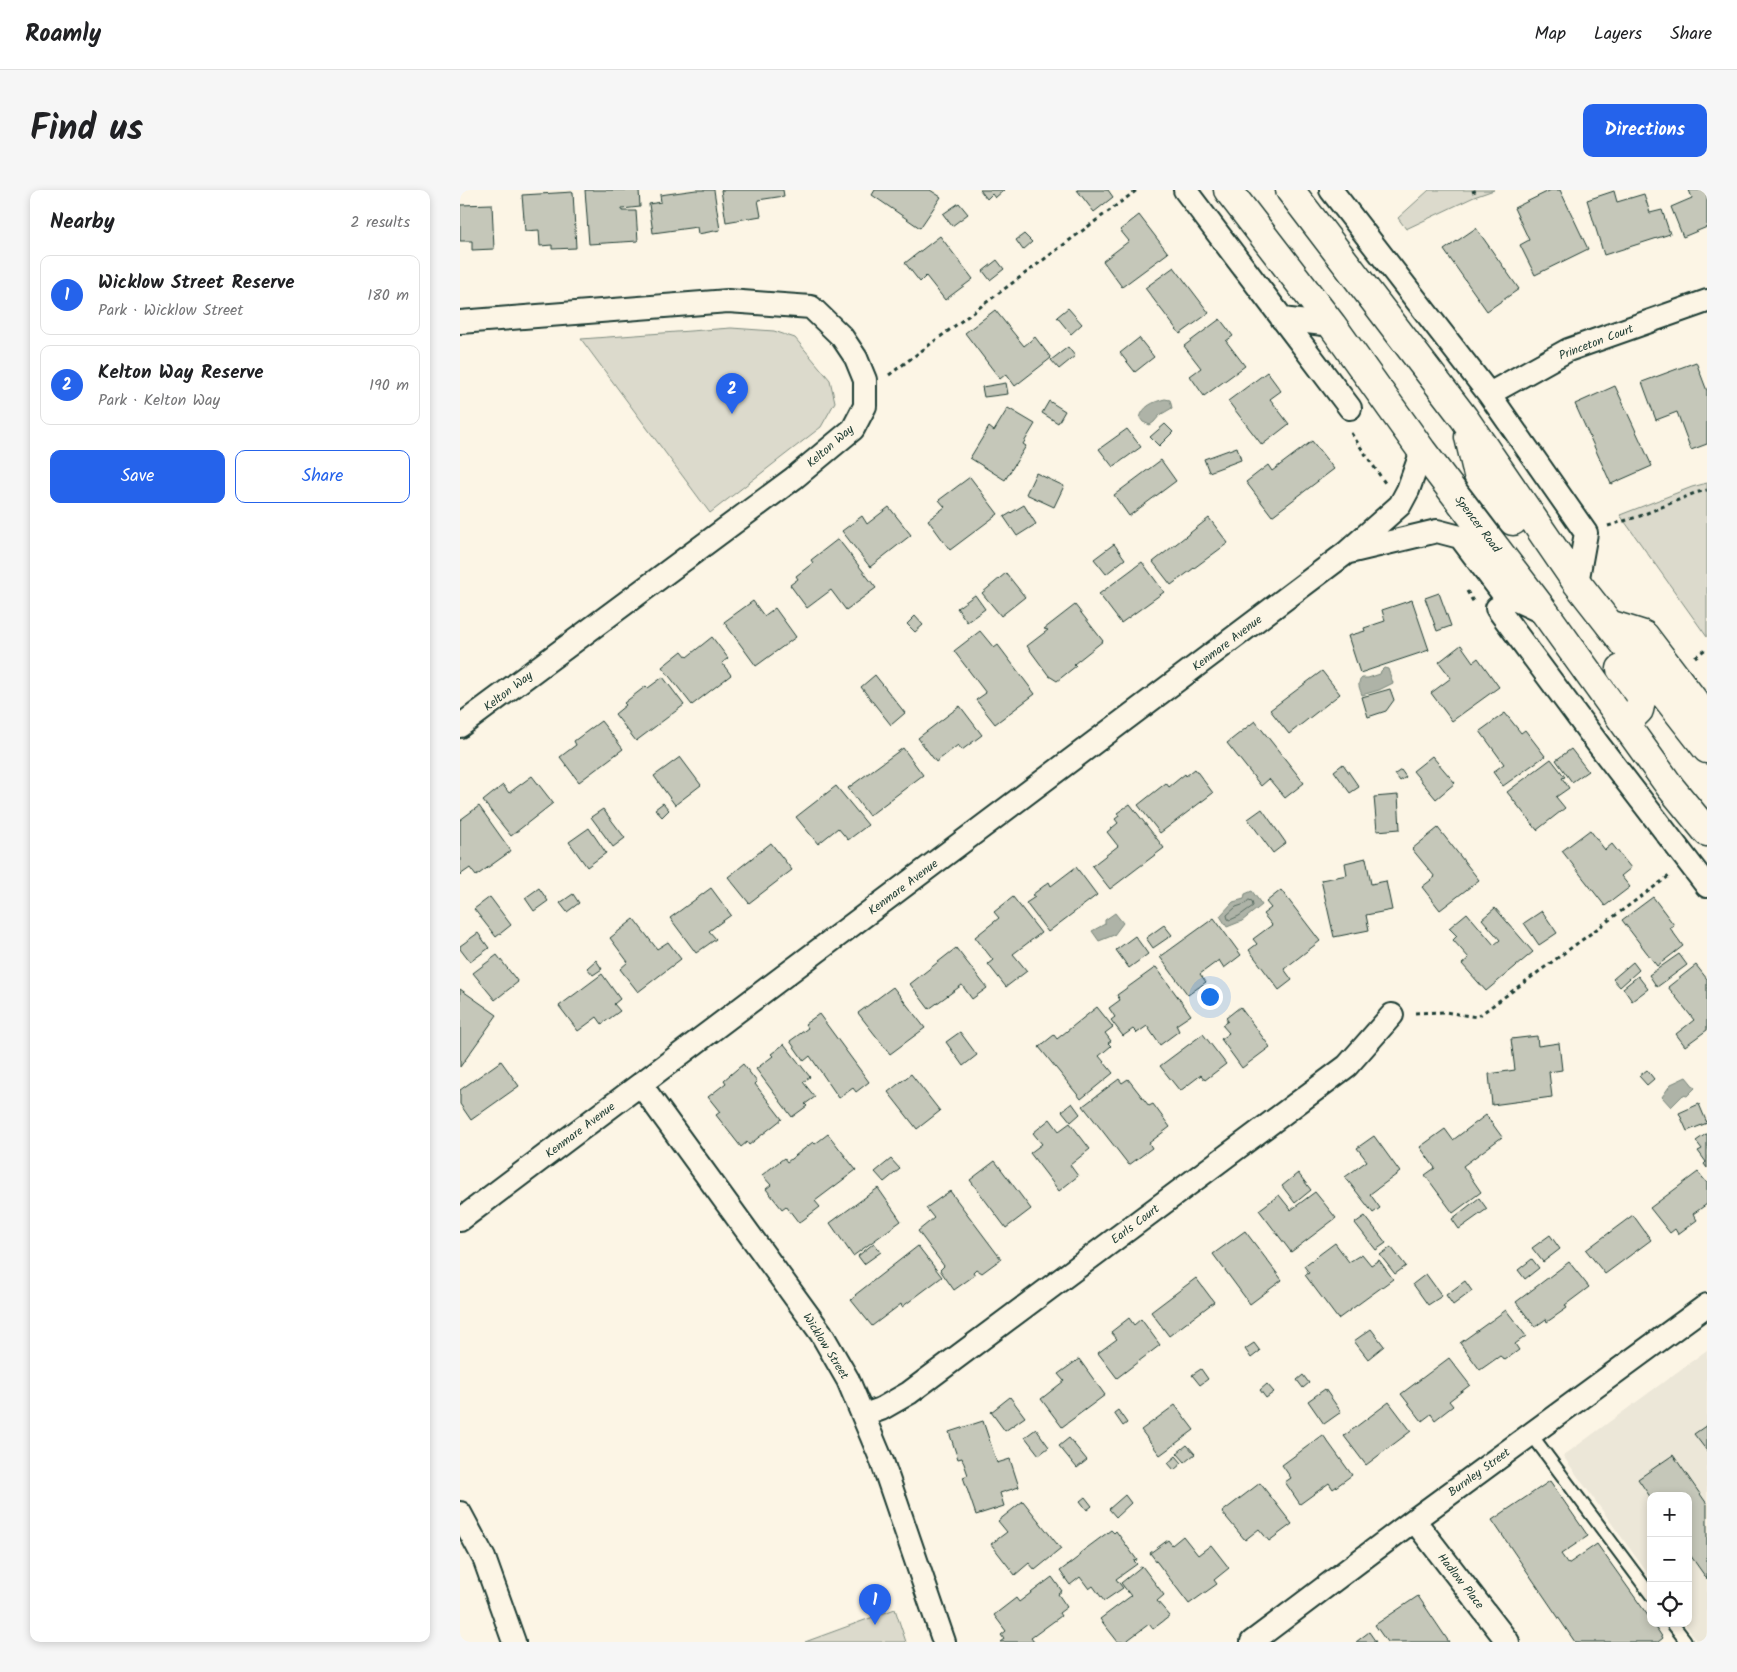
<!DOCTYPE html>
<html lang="en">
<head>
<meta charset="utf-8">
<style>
  :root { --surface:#fff; --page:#f6f6f6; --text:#202124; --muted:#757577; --line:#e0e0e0; --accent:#2563eb }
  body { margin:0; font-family:Kalam,sans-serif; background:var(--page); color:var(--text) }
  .controls { position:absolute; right:15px; bottom:15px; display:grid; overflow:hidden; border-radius:10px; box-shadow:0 2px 8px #0003 }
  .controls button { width:45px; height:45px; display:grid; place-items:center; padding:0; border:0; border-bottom:1px solid var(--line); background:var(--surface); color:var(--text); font:25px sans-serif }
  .you { position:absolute; left:749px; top:806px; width:18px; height:18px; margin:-12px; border:4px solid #fff; border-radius:50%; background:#1a73e8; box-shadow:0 0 0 8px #1a73e833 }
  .badge { display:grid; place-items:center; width:32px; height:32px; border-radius:50%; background:var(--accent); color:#fff; font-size:16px; font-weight:700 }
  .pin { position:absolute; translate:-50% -41px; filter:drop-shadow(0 1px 2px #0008) }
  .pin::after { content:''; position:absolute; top:26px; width:18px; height:15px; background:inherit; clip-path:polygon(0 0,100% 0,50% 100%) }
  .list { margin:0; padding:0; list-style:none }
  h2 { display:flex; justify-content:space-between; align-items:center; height:65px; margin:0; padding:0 20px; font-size:21px }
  h2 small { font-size:16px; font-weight:400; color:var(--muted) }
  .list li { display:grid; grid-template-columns:32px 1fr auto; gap:15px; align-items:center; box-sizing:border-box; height:80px; margin:0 10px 10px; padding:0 10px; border:1px solid var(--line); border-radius:10px }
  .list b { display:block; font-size:19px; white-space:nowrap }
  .list p { margin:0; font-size:16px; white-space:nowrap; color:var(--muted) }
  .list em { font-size:16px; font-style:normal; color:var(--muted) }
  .actions { display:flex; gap:10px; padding:15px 20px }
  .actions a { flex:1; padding:11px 0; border:1px solid var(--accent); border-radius:10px; text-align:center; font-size:18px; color:var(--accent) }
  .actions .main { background:var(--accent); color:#fff }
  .icon { flex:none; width:28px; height:28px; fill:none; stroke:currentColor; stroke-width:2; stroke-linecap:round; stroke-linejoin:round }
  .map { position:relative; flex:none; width:1247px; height:1452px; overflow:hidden; border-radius:10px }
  header { display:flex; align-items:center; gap:30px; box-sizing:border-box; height:70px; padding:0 25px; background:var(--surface); border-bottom:1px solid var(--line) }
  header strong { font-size:24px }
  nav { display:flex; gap:28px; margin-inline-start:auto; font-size:18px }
  .intro { display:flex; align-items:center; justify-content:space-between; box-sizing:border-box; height:120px; padding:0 30px }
  h1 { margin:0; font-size:35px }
  .button { padding:12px 22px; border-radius:10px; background:var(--accent); color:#fff; font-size:18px; font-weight:700 }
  main { display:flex; gap:30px; padding:0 30px }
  aside { flex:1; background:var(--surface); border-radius:10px; box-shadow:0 2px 8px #0003 }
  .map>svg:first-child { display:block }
</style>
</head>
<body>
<header>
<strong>Roamly</strong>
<nav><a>Map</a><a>Layers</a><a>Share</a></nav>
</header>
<div class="intro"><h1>Find us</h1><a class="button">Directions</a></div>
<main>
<aside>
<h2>Nearby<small>2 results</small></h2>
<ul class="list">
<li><span class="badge">1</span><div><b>Wicklow Street Reserve</b><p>Park · Wicklow Street</p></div><em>180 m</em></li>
<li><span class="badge">2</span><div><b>Kelton Way Reserve</b><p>Park · Kelton Way</p></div><em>190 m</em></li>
</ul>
<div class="actions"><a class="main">Save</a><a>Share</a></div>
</aside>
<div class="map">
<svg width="1247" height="1452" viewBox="0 0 1247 1452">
  <rect width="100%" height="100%" fill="#fcf5e5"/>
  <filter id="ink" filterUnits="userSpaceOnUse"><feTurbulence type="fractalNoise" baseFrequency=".02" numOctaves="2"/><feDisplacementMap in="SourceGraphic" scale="10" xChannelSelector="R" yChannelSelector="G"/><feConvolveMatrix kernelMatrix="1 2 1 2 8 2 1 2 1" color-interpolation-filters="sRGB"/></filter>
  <g filter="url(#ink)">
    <path fill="#ece7d8" d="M1247,1160V1452H1237L1224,1433H1228V1306H1191V1388L1103,1266Z"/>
    <path fill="#dcdacc" stroke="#7e8c80" d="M969,0H1034L1014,7L946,39L938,28Z
      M271,138L314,141L335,148L370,190L375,212L361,237L250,323L121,149Z
      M1247,293V447L1160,325L1232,297Z
      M435,1419L446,1452H345Z"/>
    <path fill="#aeb3a7" stroke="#758479" d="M705,209L710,210L712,218L700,225L694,232L690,235L683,232L680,228C683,216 693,212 705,209Z
      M924,478L928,479L933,493L919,500L902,505C900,499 896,493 902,488H908L920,484L921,481Z
      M792,701L802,715L782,731L767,737L760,726L773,712L784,709L785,704Z
      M655,723L663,733L654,745L639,751L632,741L645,734V730Z
      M1226,887L1235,898L1227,906L1223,905L1211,917L1202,907L1211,894Z"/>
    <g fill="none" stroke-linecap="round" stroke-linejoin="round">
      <path stroke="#586c62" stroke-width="1" d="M789,710L792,711L793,716L779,726L770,730L768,729L767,725L776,717L785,714Z"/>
    </g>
    <path fill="#c5c7b9" stroke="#1f3d34" d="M125,0H179L180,17L162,19V21H176L178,51L129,54Z
      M236,0H254L260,40L238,44L237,37L193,43L189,14L201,12L200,5Z
      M261,0H323L324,6L298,10L301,26L266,32Z
      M415,0H470L481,7L460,38L412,5Z
      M520,0H544L535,8L532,4L527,9Z
      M617,0H648L653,7L634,22Z
      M1091,0H1100L1128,59L1075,85L1060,55L1069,50L1054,18Z
      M1229,0H1247V37L1223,47L1211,17L1232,8Z
      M1154,1L1157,12L1184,4L1190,23L1202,20L1210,44L1144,65L1127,10Z
      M113,2L116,58L92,59V55L80,56L79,40L65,41L62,5Z
      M499,13L508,24L492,36L483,24Z
      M32,14L34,59L12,60V51H0V15Z
      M679,25L708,63L662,97L643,71L669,51L660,40Z
      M1016,38L1059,99L1027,121L984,60Z
      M564,44L572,52L563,60L556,50Z
      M480,46L513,89L485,110L466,86L460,92L445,73Z
      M537,70L544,79L530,90L523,81Z
      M714,77L749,123L720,144L685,98Z
      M608,118L622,134L611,144L597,127Z
      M535,120L564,156L575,147L591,168L555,196L546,184L540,189L505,143Z
      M760,129L773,146L766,151L785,176L744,206L730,186L741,178L724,156Z
      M679,148L694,167L675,182L660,163Z
      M608,157L615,166L599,179L591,170Z
      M1236,172L1247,201V254L1231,260L1217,222L1196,230L1182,192Z
      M807,182L821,201L810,209L829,234L802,255L768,211Z
      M546,193L548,204L524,207L522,197Z
      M1155,196L1192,276L1151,294L1115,214Z
      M589,211L605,221L598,233L582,223Z
      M548,218L575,234L563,254L566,256L545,290L510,268L529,237L534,241Z
      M705,234L713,242L699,256L690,247Z
      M667,239L681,257L653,277L639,259Z
      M852,251L874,279L812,326L786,292L808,275L812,281Z
      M777,257L781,270L749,282L744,269Z
      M701,270L716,291L669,326L654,305Z
      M576,283L604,296L594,317L566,304Z
      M510,287L538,324L490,360L468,330L485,317L479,310Z
      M564,315L576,334L557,346L544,327Z
      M429,317L451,345L410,377L382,341L402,326L407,334Z
      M749,328L768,353L711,395L693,372Z
      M378,349L416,398L386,420L371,400L347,418L330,395L338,389L336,386L353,373L351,370Z
      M654,354L665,369L646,384L634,369Z
      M682,372L704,402L661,433L639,404Z
      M546,383L565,407L541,426L522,403Z
      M979,403L991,436L977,441L965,408Z
      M515,405L525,419L507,432L497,418Z
      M952,410L969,460L900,483L888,446L905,441L904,438L925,431L922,420Z
      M293,411L304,426L315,418L336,447L296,476L264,432Z
      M615,415L643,451L614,474L616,476L597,491L589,486L567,456L588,440L584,439Z
      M455,426L463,435L455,442L447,434Z
      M520,441L534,458L538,455L575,504L535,534L516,510L526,503L494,461Z
      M252,447L268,468L262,473L271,485L232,515L202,477L222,461L227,467Z
      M1001,455L1013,472L1018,468L1039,497L992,531L971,503L991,488L979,472Z
      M862,481L880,504L829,544L810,520Z
      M415,485L445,523L431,535L401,497Z
      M203,487L224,515L176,551L155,524L166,515L164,513L186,496L188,498Z
      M930,499L934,510L926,521L908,527L902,507Z
      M500,516L522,545L502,560L498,555L476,572L458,548Z
      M1045,523L1061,543L1065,540L1085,566L1043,596L1033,582L1044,574L1020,541Z
      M141,531L163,559L119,592L100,567L116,555L114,551Z
      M795,531L844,593L825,608L809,589L801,596L767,553Z
      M443,558L463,585L409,626L388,598Z
      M1111,559L1128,581L1112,592L1096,570Z
      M972,566L995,593L976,609L953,581Z
      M220,567L241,595L215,615L194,586Z
      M1091,569L1105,587L1102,588L1109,598L1096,607L1105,618L1077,640L1047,602Z
      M883,574L899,597L890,603L874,581Z
      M735,579L753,603L700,643L678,615L706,593L709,597L725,584L726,586Z
      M941,580L946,587L940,591L935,584Z
      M72,586L93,613L51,646L23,611L43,595L49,603Z
      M376,596L408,635L388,650L378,638L358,654L336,627Z
      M938,605L940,639L917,641L914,607Z
      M203,613L209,620L202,627L195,619Z
      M670,614L704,658L650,699L632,676L658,656L647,642L658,633L655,629L659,626L657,623Z
      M19,616L51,661L16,686L10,678L0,685V630Z
      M143,619L165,648L153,657L131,627Z
      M802,619L826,653L813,663L788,629Z
      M129,638L146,663L127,677L109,652Z
      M978,638L1019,690L980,720L962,697L975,687L952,659Z
      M1130,640L1145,660L1152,654L1171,678L1161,686L1170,697L1145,716L1102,661Z
      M311,653L332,680L289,713L268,687Z
      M906,668L911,694L926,691L932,720L906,725L909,740L874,747L861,690L887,685L885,673Z
      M616,677L637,705L588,742L566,713L575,707L572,705L589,692L591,696Z
      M79,698L88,711L74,721L65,708Z
      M251,698L271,725L249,741L256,749L236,763L210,728Z
      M821,700L860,751L824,779L832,790L819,800L789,760L797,754L793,749L812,735L803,724L811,718L806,712Z
      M113,704L119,713L107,722L100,713Z
      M30,707L51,735L36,747L14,719Z
      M553,707L581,743L553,764L567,781L546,797L528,774L533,770L515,747L539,728L534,722Z
      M1193,707L1214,735L1210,738L1223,756L1197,776L1162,730Z
      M1035,718L1073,762L1026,801L1002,774L1009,768L993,750L997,746L989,738L1007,723L1034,755L1040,750L1022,729Z
      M1082,721L1097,743L1079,755L1064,733Z
      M754,728L781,765L764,778L759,770L740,784L746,792L728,805L700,767Z
      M174,729L197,759L208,752L221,769L178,802L160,779L168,772L150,748Z
      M704,735L712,745L693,758L686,748Z
      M18,743L29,758L10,772L0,759V756Z
      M675,746L688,764L669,778L656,760Z
      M496,758L527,798L512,809L502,795L469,819L450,794Z
      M1219,764L1227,775L1197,797L1189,785Z
      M37,765L58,792L35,810L13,783Z
      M136,770L142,779L133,785L127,778Z
      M1173,772L1179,780L1160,797L1153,789Z
      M1236,775L1247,789V840L1225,856L1216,844L1234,830L1208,797Z
      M696,777L731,825L716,835L719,841L700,855L687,836L677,843L673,839L663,846L651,830L655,827L649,818L660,810L657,805Z
      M142,784L160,809L154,814L160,821L142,834L137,827L118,841L99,816Z
      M1178,786L1188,799L1172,811L1163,798Z
      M433,797L465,838L430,864L398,823Z
      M0,799L37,825L0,877Z
      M637,817L653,837L645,843L651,851L648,853L651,856L639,866L653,883L621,909L579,857L594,845L597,849Z
      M780,817L810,857L782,878L761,849L769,843L762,835L768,831L766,828Z
      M359,824L409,892L396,902L393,898L379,908L350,866L344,871L330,851L348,838L345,834Z
      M500,842L517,865L503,876L486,852Z
      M743,844L766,874L745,890L741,885L720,901L700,876Z
      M1077,846L1078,856L1099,853L1102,880L1089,882L1092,907L1032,915L1029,884L1055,880L1051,849Z
      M324,854L350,887L343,892L355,907L345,914L347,916L332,927L296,879L313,866L311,864Z
      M41,871L59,896L11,930L0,914V900Z
      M283,874L297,892L295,894L322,929L289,955L287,952L281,957L256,925L260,922L248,907L266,893L264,890Z
      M1187,880L1194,889L1187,895L1179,886Z
      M451,884L480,921L457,939L428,902Z
      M659,889L662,893L668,889L689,916L693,914L710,937L689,953L692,958L669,975L623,916Z
      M612,913L620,924L611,932L602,921Z
      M1239,914L1247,933L1227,941L1219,923Z
      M1026,925L1042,947L1003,976L1021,1002L993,1023L965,985L975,978L960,957L985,939L993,950Z
      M590,929L599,941L610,933L630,959L610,975L618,986L599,1001L570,963L582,954L573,943Z
      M368,944L396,980L355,1011L360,1017L339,1033L326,1016L322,1019L306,999L311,995L302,985L324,968L327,972L353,952L355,954Z
      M1246,944H1247V978L1244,974L1246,972L1238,961L1242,959L1236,951Z
      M914,946L940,982L910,1004L920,1018L913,1023L885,987L907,971L897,958Z
      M431,969L440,979L424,992L415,982Z
      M535,971L571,1019L546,1038L510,990Z
      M1238,982L1247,993V1014L1233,1024L1237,1030L1218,1044L1215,1039L1210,1043L1190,1018Z
      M838,983L851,1000L835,1013L822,996Z
      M418,998L441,1031L393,1066L370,1033Z
      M490,1001L541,1069L522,1083L516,1079L513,1082L515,1085L494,1100L480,1080L484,1076L458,1041L474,1028L466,1018Z
      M855,1002L876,1028L831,1062L799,1020L819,1005L831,1020Z
      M1019,1008L1027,1019L999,1039L992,1029Z
      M1173,1025L1191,1050L1145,1084L1126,1060Z
      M905,1026L926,1053L916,1060L895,1033Z
      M785,1041L822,1090L790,1114L753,1064Z
      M1090,1045L1100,1059L1083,1072L1072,1058Z
      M414,1053L421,1062L404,1074L398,1066Z
      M875,1053L889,1072L902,1064L911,1075L919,1070L933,1089L878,1129L845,1085L849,1083L844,1076Z
      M458,1056L482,1087L442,1117L441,1114L412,1136L391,1110L396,1106L395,1105Z
      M931,1057L946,1076L935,1084L920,1065Z
      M1072,1069L1079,1078L1065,1089L1058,1080Z
      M1109,1072L1129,1097L1105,1115L1107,1118L1087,1132L1086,1129L1075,1137L1056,1112Z
      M966,1084L982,1106L968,1115L953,1094Z
      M736,1088L754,1112L709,1146L691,1122Z
      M1005,1091L1012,1101L993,1115L986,1105Z
      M1046,1120L1066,1146L1055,1154L1059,1160L1045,1170L1040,1166L1020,1180L1000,1153Z
      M669,1128L674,1135L681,1129L700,1155L657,1188L638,1163L657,1149L651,1142Z
      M911,1139L924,1156L908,1169L894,1151Z
      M794,1153L800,1161L791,1168L785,1159Z
      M989,1168L1010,1195L989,1211L993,1216L975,1230L971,1224L962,1231L941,1204Z
      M619,1169L645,1205L602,1237L581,1209L604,1191L598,1184Z
      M741,1179L748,1189L740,1195L732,1185Z
      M843,1185L849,1193L843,1198L837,1190Z
      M807,1194L814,1202L806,1208L800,1200Z
      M865,1199L881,1222L864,1234L848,1211Z
      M550,1207L565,1227L545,1241L531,1222Z
      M929,1212L951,1241L906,1275L884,1246Z
      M715,1215L734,1240L700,1265L681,1240Z
      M658,1220L667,1233L663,1236L654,1223Z
      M523,1231L537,1273L550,1269L559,1297L540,1303L544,1316L516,1325L503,1287L508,1285L502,1268L498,1269L489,1242Z
      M1247,1235V1261L1234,1244Z
      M576,1239L589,1257L579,1265L565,1247Z
      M863,1245L892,1285L873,1299L869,1293L840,1314L825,1292L831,1288L822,1275Z
      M609,1248L627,1270L617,1278L599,1256Z
      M727,1255L735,1264L725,1272L717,1263Z
      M1213,1265L1247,1314V1389L1228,1362V1306H1191V1308L1178,1289Z
      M716,1266L722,1273L714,1280L708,1273Z
      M1090,1291L1128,1346L1101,1364L1108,1374L1137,1354L1191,1430V1433H1193L1203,1448L1198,1452H1115L1032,1330Z
      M800,1293L832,1334L809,1351L799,1339L785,1350L762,1322Z
      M665,1305L671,1313L656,1327L649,1319Z
      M625,1307L632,1316L627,1320L620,1311Z
      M563,1311L601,1359L575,1380L569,1373L555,1385L531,1354L547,1342L538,1331Z
      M651,1340L654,1343L656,1341L677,1370L674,1371L677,1374L656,1389L663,1398L644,1411L633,1396L629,1399L620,1387L610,1395L600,1381L621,1365L620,1363Z
      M723,1346L738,1365L751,1355L769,1378L754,1390L757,1394L729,1414L690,1363L708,1350L712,1355Z
      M682,1376L704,1405L697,1411L710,1426L693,1439L689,1434L665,1452H658L640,1429L671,1406L661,1393Z
      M592,1387L602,1401L598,1404L607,1417L599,1423L601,1426L571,1448L574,1452H540L544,1449L541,1445L546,1441L534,1425L556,1408L559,1412Z
      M958,1406L989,1452H927L915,1435Z
      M909,1442L916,1452H896Z"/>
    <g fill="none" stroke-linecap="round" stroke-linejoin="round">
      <g stroke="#1f3d34" stroke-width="15">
        <path id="service" d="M1071,1244L1191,1405
          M1212,1433L1225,1450L1223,1452"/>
      </g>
      <g stroke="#1f3d34" stroke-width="26">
        <path id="minor" d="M725,0L890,218
          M871,0L1029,204L1126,343L1117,393
          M822,129L872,135
          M0,132L268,111L351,117L382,147L396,168L405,190V216L393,239L334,288L0,536
          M1029,204L1108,160L1247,111
          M889,362L977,341L1000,347L1043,404L1086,424
          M1037,418L1138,554L1247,696
          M181,895L361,1143L388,1190L422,1271L484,1452
          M0,1030L886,363L940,315L948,300L962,261
          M404,1225L421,1219L449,1203L887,876L932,825
          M0,1323L24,1368L54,1452
          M954,1330L1048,1452
          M792,1452L954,1330L1247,1115"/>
      </g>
      <g stroke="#1f3d34" stroke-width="31">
        <path id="primary" d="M768,0L872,135L962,261L1086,424L1211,598L1247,642
          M830,0L1004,228L1117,393L1247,559
          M1009,247L1018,285L1053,331
          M1149,434L1184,445L1247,528
          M1161,479L1182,507L1179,520L1166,533"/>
      </g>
      <path stroke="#1f3d34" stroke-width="3" stroke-dasharray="4 4" stroke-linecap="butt" d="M1012,2L1018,0
        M429,185L677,0
        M891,243L925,293
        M1148,336L1180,326L1235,303L1247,300
        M1007,401L1014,413
        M1235,467L1247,458
        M955,823L985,822L1017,827L1209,686"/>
      <use href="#service" stroke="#fcf5e5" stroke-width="11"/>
      <use href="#minor" stroke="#fcf5e5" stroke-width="22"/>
      <use href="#primary" stroke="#fcf5e5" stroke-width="28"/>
    </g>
  </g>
  <g text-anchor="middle" stroke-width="5" stroke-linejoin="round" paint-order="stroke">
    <g font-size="12" fill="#1f3d34" stroke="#fcf5e5">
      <text transform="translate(1136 152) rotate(-21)" y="4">Princeton Court</text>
      <text transform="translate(370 256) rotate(-41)" y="4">Kelton Way</text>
      <text transform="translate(1018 334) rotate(53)" y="4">Spencer Road</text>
      <text transform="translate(767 453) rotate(-37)" y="4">Kenmare Avenue</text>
      <text transform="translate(48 501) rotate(-37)" y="4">Kelton Way</text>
      <text transform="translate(443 697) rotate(-37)" y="4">Kenmare Avenue</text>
      <text transform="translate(120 940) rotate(-37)" y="4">Kenmare Avenue</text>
      <text transform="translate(675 1034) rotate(-37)" y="4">Earls Court</text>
      <text transform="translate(366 1156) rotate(58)" y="4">Wicklow Street</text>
      <text transform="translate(1019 1282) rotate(-36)" y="4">Burnley Street</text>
      <text transform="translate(1001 1391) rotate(52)" y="4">Hadlow Place</text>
    </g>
  </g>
</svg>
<div class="controls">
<button>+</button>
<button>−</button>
<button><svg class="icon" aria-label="locate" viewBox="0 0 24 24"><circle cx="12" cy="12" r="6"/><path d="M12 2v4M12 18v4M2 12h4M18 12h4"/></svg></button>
</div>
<div class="you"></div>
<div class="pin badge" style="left:415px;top:1435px">1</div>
<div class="pin badge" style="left:272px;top:224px">2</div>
</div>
</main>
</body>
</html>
